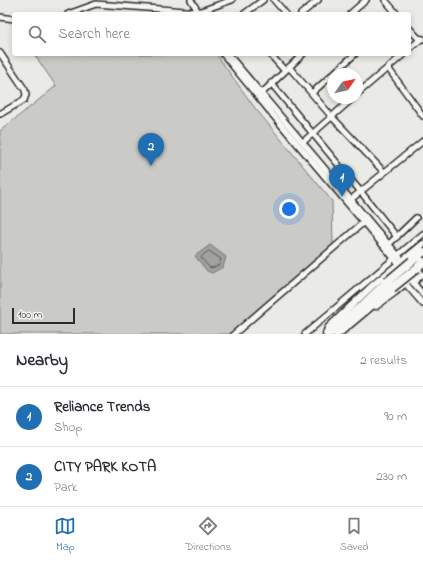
<!DOCTYPE html>
<html lang="en">
<head>
<meta charset="utf-8">
<style>
  :root { --surface:#fff; --page:#f2f2f3; --text:#2b2b33; --muted:#7c7c81; --line:#e1e1e2; --accent:#1f6fb2 }
  body { margin:0; font-family:"Indie Flower",sans-serif; background:var(--page); color:var(--text) }
  .compass { position:absolute; left:327px; top:68px; width:36px; height:36px; border-radius:50%; background:var(--surface); box-shadow:0 2px 6px #0003; rotate:56deg }
  .scale { position:absolute; left:12px; bottom:10px; width:63px; box-sizing:border-box; padding-left:4px; border:2px solid #2b2b2b; border-top:0; font-size:11px; line-height:14px; white-space:nowrap; color:#2b2b2b; -webkit-text-stroke:3px #f6f6f2; paint-order:stroke }
  .you { position:absolute; left:289px; top:209px; width:14px; height:14px; margin:-10px; border:3px solid #fff; border-radius:50%; background:#1a73e8; box-shadow:0 0 0 6px #1a73e833 }
  .badge { display:grid; place-items:center; width:26px; height:26px; border-radius:50%; background:var(--accent); color:#fff; font-size:13px; font-weight:700 }
  .pin { position:absolute; translate:-50% -33px; filter:drop-shadow(0 1px 2px #0008) }
  .pin::after { content:''; position:absolute; top:21px; width:14px; height:12px; background:inherit; clip-path:polygon(0 0,100% 0,50% 100%) }
  .list { margin:0; padding:0; list-style:none }
  h2 { display:flex; justify-content:space-between; align-items:center; height:52px; margin:0; padding:0 16px; font-size:17px }
  h2 small { font-size:13px; font-weight:400; color:var(--muted) }
  .list li { display:grid; grid-template-columns:26px 1fr auto; gap:12px; align-items:center; box-sizing:border-box; height:60px; padding:0 16px; border-top:1px solid var(--line) }
  .list b { display:block; font-size:15px; white-space:nowrap }
  .list p { margin:0; font-size:13px; white-space:nowrap; color:var(--muted) }
  .list em { font-size:13px; font-style:normal; color:var(--muted) }
  .icon { flex:none; width:22px; height:22px; fill:none; stroke:currentColor; stroke-width:2; stroke-linecap:round; stroke-linejoin:round }
  .map { position:relative; flex:none; width:423px; height:334px; overflow:hidden }
  .search { position:absolute; background:var(--surface); box-shadow:0 2px 6px #0003; left:12px; right:12px; top:12px; height:44px; display:flex; align-items:center; gap:10px; box-sizing:border-box; padding:0 14px; border-radius:4px; color:var(--muted); font-size:15px }
  .sheet { height:172px; background:var(--surface) }
  nav { display:flex; justify-content:space-around; align-items:center; box-sizing:border-box; height:56px; border-top:1px solid var(--line); background:var(--surface); font-size:11px; color:var(--muted) }
  nav a { display:grid; justify-items:center; gap:2px }
  nav .on { color:var(--accent) }
  .map>svg:first-child { display:block }
</style>
</head>
<body>
<div class="map">
<svg width="423" height="334" viewBox="0 0 423 334">
  <rect width="100%" height="100%" fill="#eaeae6"/>
  <filter id="ink" filterUnits="userSpaceOnUse"><feTurbulence type="fractalNoise" baseFrequency=".025" numOctaves="2"/><feDisplacementMap in="SourceGraphic" scale="8" xChannelSelector="R" yChannelSelector="G"/><feConvolveMatrix kernelMatrix="1 2 1 2 8 2 1 2 1" color-interpolation-filters="sRGB"/></filter>
  <g filter="url(#ink)">
    <path fill="#cacac7" stroke="#7a7a79" d="M34,54H216L255,108L332,201L333,244L237,334H0V131L56,86Z"/>
    <path fill="#a1a19e" stroke="#727270" d="M210,245L226,257L223,267L212,273L207,271L195,256Z"/>
    <g fill="none" stroke-linecap="round" stroke-linejoin="round">
      <path stroke="#5a5a59" stroke-width="1" d="M209,251L221,259L219,265L212,268L209,267L201,258L202,256Z"/>
      <g stroke="#2b2b2b" stroke-width="8">
        <path id="minor" d="M191,0L199,13
          M274,0L286,14
          M385,0L397,14
          M68,14L96,4L198,12L232,0
          M244,14L263,0
          M301,14L318,0
          M350,14L366,0
          M0,17L14,19
          M409,28L418,38L423,39
          M409,49L421,39
          M0,53L25,90L26,95L24,100L0,114
          M223,54L272,114L398,263L399,266
          M228,54L402,260L404,264
          M270,54L285,71
          M289,67L332,117L384,172
          M388,68L423,116
          M271,83L361,192L397,237
          M262,93L303,54
          M312,93L355,54
          M357,94L404,54
          M303,142L353,98
          M349,201L423,141
          M389,244L416,218
          M409,277L423,295
          M404,279L405,283L423,304
          M413,283L423,274
          M234,334L365,221
          M305,334L423,234"/>
      </g>
      <g stroke="#2b2b2b" stroke-width="9">
        <path id="tertiary" d="M376,306L395,292L419,271
          M326,334L328,328L373,285L423,244"/>
      </g>
      <g stroke="#2b2b2b" stroke-width="11">
        <path id="primary" d="M412,261L423,252
          M417,268L423,262
          M329,334L363,305L387,282
          M337,334L392,288"/>
      </g>
      <use href="#minor" stroke="#f6f6f2" stroke-width="5"/>
      <use href="#tertiary" stroke="#f6f6f2" stroke-width="6"/>
      <use href="#primary" stroke="#f6f6f2" stroke-width="8"/>
      <g stroke="#2b2b2b" stroke-width="11" stroke-linecap="butt">
        <path id="primary-bridge" d="M387,282L412,261
          M392,288L417,268"/>
      </g>
      <use href="#primary-bridge" stroke="#f6f6f2" stroke-width="8"/>
    </g>
  </g>
</svg>
<svg class="compass" viewBox="-18 -18 36 36"><path d="M0-13l5 13h-10z" fill="#e53935"/><path d="M0 13l5-13h-10z" fill="#7c7c81"/></svg>
<div class="scale">100 m</div>
<div class="you"></div>
<div class="pin badge" style="left:342px;top:197px">1</div>
<div class="pin badge" style="left:151px;top:166px">2</div>
<div class="search"><svg class="icon" aria-label="search" viewBox="0 0 24 24"><circle cx="10" cy="10" r="6"/><path d="M15 15l6 6"/></svg>Search here</div>
</div>
<section class="sheet">
<h2>Nearby<small>2 results</small></h2>
<ul class="list">
<li><span class="badge">1</span><div><b>Reliance Trends</b><p>Shop</p></div><em>90 m</em></li>
<li><span class="badge">2</span><div><b>CITY PARK KOTA</b><p>Park</p></div><em>230 m</em></li>
</ul>
</section>
<nav>
<a class="on"><svg class="icon" aria-label="map" viewBox="0 0 24 24"><path d="M3 6l6-2 6 2 6-2v14l-6 2-6-2-6 2zM9 4v14M15 6v14"/></svg>Map</a>
<a><svg class="icon" aria-label="directions" viewBox="0 0 24 24"><path d="M12 3l9 9-9 9-9-9zM9 14v-3h6M13 9l2 2-2 2"/></svg>Directions</a>
<a><svg class="icon" aria-label="saved" viewBox="0 0 24 24"><path d="M7 4h10v16l-5-4-5 4z"/></svg>Saved</a>
</nav>
</body>
</html>
